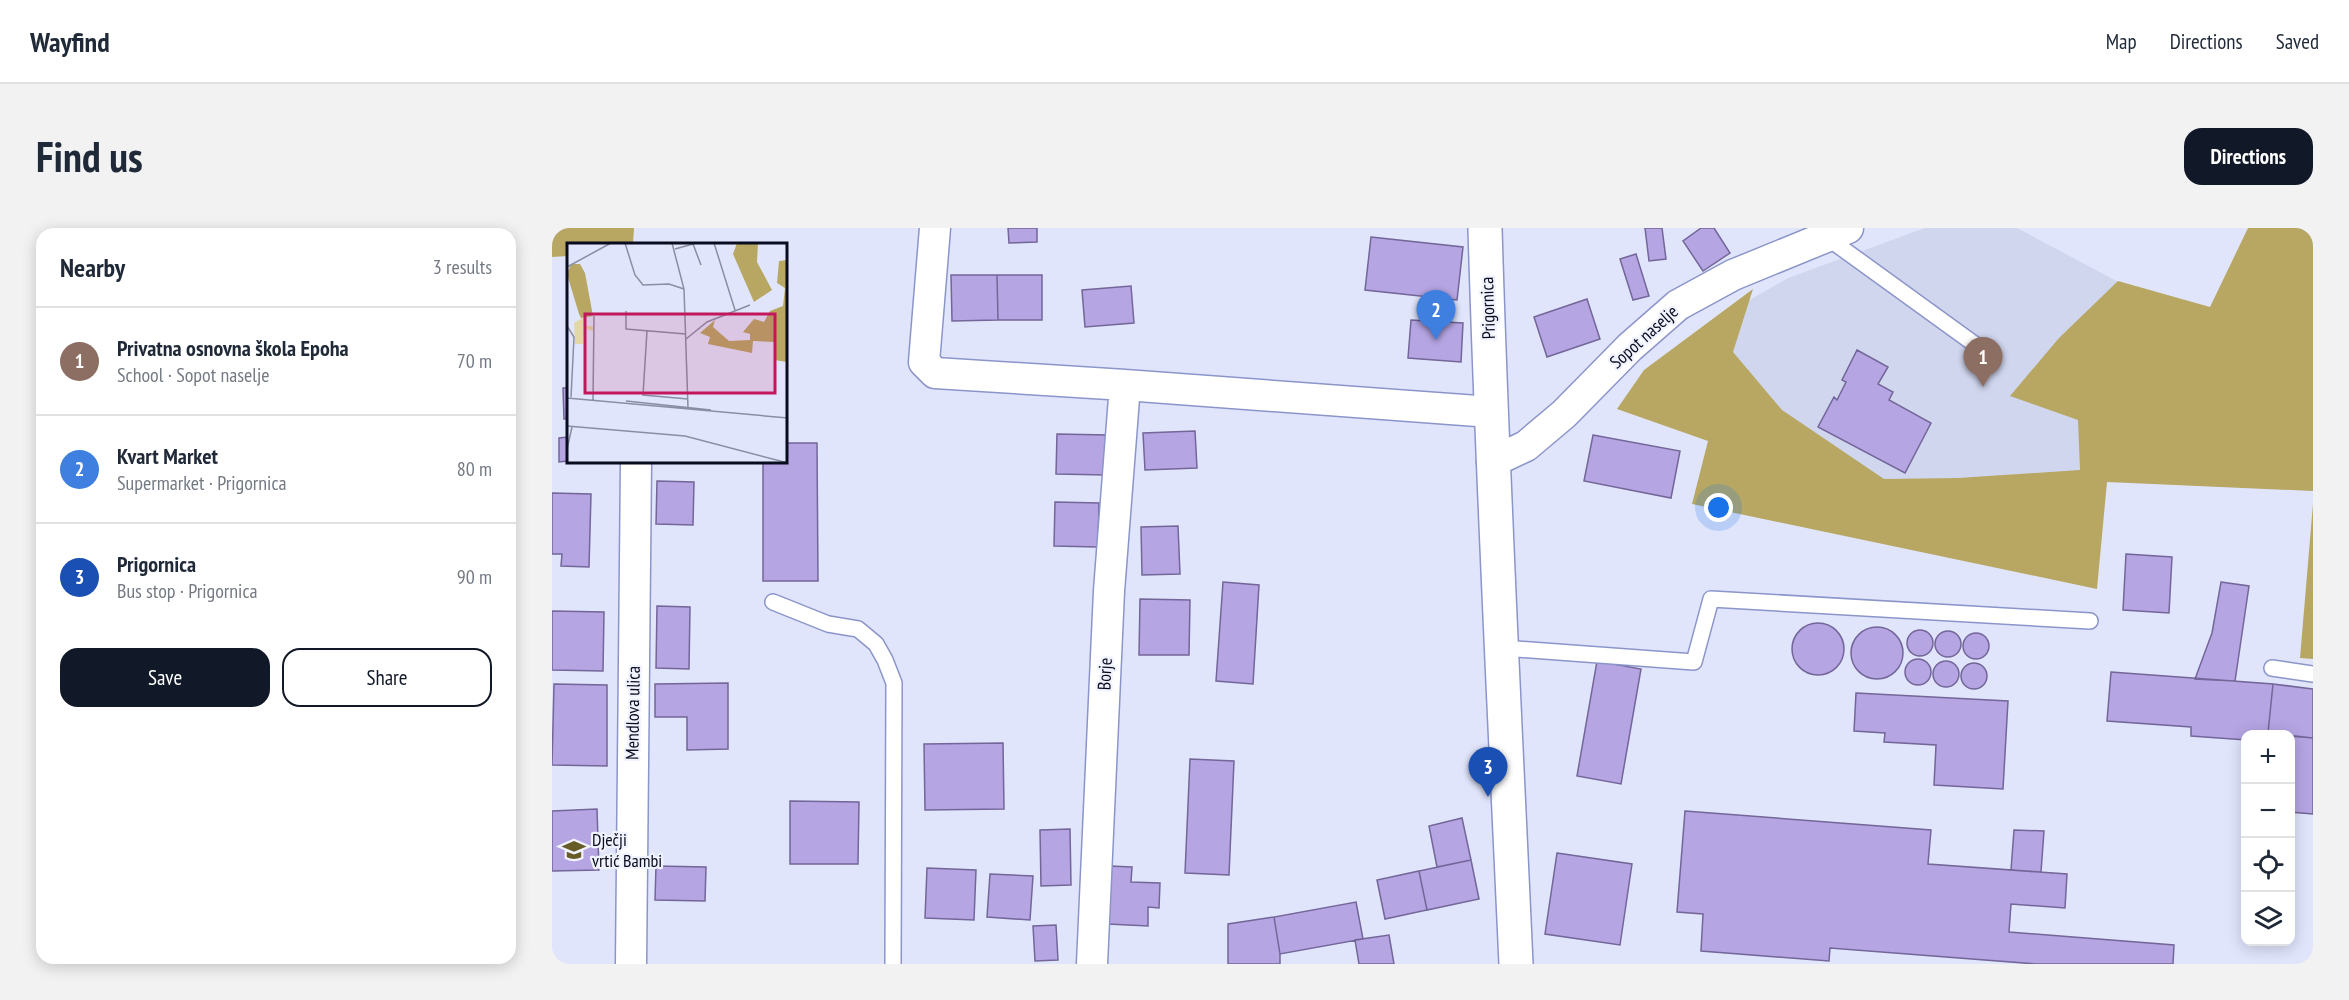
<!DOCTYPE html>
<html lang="en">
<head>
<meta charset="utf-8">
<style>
  :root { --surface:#fff; --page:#f2f2f3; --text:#1f2937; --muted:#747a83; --line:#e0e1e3; --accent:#111827 }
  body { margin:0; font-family:"PT Sans Narrow",sans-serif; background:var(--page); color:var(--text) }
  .controls { position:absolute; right:18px; bottom:18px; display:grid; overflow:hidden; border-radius:12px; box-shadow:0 3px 15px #0003 }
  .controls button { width:54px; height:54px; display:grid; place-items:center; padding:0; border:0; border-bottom:2px solid var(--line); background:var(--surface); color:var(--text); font:30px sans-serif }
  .you { position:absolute; left:1167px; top:280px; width:21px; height:21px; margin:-15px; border:4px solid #fff; border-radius:50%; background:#1a73e8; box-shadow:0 0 0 9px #1a73e833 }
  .badge { display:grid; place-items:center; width:39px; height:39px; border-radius:50%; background:var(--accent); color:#fff; font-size:20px; font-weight:700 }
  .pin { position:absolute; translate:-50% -50px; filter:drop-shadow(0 2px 3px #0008) }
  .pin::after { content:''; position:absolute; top:32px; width:21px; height:18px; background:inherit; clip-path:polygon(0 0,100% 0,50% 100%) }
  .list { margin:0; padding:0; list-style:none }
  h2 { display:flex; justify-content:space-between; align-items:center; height:78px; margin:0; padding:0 24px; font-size:26px }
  h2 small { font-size:20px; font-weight:400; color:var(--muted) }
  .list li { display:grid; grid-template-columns:39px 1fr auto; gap:18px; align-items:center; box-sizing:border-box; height:108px; padding:0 24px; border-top:2px solid var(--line) }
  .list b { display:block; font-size:22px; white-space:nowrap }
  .list p { margin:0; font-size:20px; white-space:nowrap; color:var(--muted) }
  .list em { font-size:20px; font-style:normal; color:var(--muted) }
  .actions { display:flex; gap:12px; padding:18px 24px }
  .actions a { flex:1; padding:14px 0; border:2px solid var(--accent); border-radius:18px; text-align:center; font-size:21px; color:var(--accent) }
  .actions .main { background:var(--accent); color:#fff }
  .icon { flex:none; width:33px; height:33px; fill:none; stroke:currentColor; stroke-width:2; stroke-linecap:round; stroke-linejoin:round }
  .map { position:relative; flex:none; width:1761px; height:736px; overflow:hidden; border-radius:18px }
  header { display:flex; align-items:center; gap:36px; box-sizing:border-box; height:84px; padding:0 30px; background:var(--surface); border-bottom:2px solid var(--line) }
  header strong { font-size:28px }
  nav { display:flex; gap:33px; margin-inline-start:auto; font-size:21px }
  .intro { display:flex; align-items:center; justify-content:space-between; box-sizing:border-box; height:144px; padding:0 36px }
  h1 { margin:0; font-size:42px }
  .button { padding:15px 27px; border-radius:18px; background:var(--accent); color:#fff; font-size:21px; font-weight:700 }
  main { display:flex; gap:36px; padding:0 36px }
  aside { flex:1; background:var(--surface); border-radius:18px; box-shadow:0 3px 15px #0003 }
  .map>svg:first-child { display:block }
</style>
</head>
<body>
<header>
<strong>Wayfind</strong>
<nav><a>Map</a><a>Directions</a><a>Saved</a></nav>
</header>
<div class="intro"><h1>Find us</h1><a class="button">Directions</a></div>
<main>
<aside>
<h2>Nearby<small>3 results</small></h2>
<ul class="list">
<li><span class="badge" style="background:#8d6e63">1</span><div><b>Privatna osnovna škola Epoha</b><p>School · Sopot naselje</p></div><em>70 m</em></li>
<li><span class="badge" style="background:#3f7fe0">2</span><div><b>Kvart Market</b><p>Supermarket · Prigornica</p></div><em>80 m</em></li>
<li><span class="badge" style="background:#1a4fb4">3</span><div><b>Prigornica</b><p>Bus stop · Prigornica</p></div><em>90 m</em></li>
</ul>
<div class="actions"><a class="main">Save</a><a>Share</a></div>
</aside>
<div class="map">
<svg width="1761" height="736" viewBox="0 0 1761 736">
  <rect width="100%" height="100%" fill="#e0e5fc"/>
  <path fill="#d0d6ee" d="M1373,0H1465L1649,98L1548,251L1528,340L1170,218L1182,81L1236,50Z"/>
  <path fill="#b7a763" d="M0,0H82L81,16H16V28L0,29Z
    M1696,0H1761V263L1555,254L1545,361L1140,276L1156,213L1065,181L1092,142L1201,61L1181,124L1230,182L1332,251L1406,250L1528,242L1526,192L1458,168L1507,110L1566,53L1658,79Z
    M1761,276V431L1748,430Z"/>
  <path fill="#b5a5e3" stroke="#736698" stroke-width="1.5" d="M456,0H485V14L457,15Z
    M1093,0H1110L1114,31L1097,33Z
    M1149,0H1162L1178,25L1151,43L1131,13Z
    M819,9L911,19L905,72L813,62Z
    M1084,26L1097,68L1081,72L1068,31Z
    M399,47H445L446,92L400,93Z
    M445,47H490V92H446Z
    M579,58L582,95L533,99L530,62Z
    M1035,71L1048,111L995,129L982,89Z
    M859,92L911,95L909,134L856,130Z
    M1305,122L1336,139L1326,156L1341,164L1337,172L1379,195L1353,245L1266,199L1282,169L1285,172L1294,154L1290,152Z
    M11,160H16V190L12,191Z
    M643,203L645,240L593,242L591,205Z
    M505,206L556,207L555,247L504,246Z
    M1041,207L1128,223L1119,270L1032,253Z
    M16,209V233L7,234V210Z
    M234,215H265L266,353H211V234H234Z
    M105,253L142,254L141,297L104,296Z
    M0,265L39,266L37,339L9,338L10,326H0Z
    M503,274L547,275L546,319L502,318Z
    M626,298L628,346L590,347L589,299Z
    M1574,326L1620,329L1617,385L1571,382Z
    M671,354L707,357L701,456L664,453Z
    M1669,354L1697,358L1683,453L1643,451L1660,405Z
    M588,371L638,372L637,427H587Z
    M105,378L138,379L137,441L104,440Z
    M0,383L52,384L51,443L0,442Z
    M1240 421a26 26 0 1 1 52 0a26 26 0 1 1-52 0Z
    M1299 425a26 26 0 1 1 52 0a26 26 0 1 1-52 0Z
    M1355 415a13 13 0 1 1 26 0a13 13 0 1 1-26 0Z
    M1383 416a13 13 0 1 1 26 0a13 13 0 1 1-26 0Z
    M1411 418a13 13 0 1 1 26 0a13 13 0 1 1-26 0Z
    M1353 444a13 13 0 1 1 26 0a13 13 0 1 1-26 0Z
    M1045,433L1089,441L1069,556L1025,548Z
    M1381 446a13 13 0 1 1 26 0a13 13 0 1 1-26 0Z
    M1409 448a13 13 0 1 1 26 0a13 13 0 1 1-26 0Z
    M1559,444L1721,456L1716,505L1728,506H1694V512L1639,508V499L1555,493Z
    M176,455V521L135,522V489H103V456Z
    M2,456L55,457V538L0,537Z
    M1721,456L1761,461V510L1716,505Z
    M1304,465L1456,473L1451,561L1382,557L1384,517L1332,514L1333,505L1302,503Z
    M1738,508L1761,510V586L1738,584Z
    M451,515L452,581L373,582L372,516Z
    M638,531L682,533L677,647L633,645Z
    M238,573L307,574L306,636H238Z
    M45,581L47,642L0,643V583Z
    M1133,583L1379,602L1376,636L1515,646L1513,680L1459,676L1457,704L1622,717L1621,736H1484L1278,720L1277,733L1149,723L1151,686L1125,684Z
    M910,590L919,632L885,639L877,598Z
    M518,601L519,657L489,658L488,602Z
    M1462,602L1492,603L1489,644L1459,642Z
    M1005,625L1080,636L1068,717L993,706Z
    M919,632L927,671L875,682L867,643Z
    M104,638L154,639L153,673L103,672Z
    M558,638L580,639L579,654L608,655L607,680L596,679V698L556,696Z
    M375,640L424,642L422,692L373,690Z
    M867,643L875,682L833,691L825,652Z
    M438,646L481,648L478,692L435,689Z
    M804,674L811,711L728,726L722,689Z
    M722,689L728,726V736H676V696Z
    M504,697L506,732L483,733L481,698Z
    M837,707L842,736H807L803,712Z"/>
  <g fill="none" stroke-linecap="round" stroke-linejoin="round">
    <g stroke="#8b95c9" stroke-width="18">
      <path id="lane" d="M1273,8L1432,123
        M221,374L276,396L306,401L324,416L333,432L342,455L341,736
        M951,420L1142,434L1159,371L1538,393
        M1720,440L1761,446"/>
    </g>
    <g stroke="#8b95c9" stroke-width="33">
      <path id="street" d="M383,0L372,134L383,145L573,157L939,184
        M940,234L974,218L1012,186L1078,119L1126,77L1181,47L1296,0
        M79,736L84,234
        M540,736L557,363L573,157"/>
    </g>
    <g stroke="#8b95c9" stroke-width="36">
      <path id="secondary" d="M933,0C940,245 953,491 964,736"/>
    </g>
    <use href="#lane" stroke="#fff" stroke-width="15"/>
    <use href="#street" stroke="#fff" stroke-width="30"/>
    <use href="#secondary" stroke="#fff" stroke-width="33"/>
  </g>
  <defs>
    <g id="school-bare" transform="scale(1.8)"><path d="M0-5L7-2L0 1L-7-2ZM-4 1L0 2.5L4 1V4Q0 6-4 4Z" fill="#675b28" stroke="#f0f3fe" stroke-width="2.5" paint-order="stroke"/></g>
  </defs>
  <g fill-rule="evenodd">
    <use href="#school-bare" x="22" y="622"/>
  </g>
  <g text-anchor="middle" stroke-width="4.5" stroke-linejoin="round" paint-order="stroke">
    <g font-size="18" fill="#090b1e" stroke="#f0f3fe">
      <text transform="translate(936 80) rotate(-92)" y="6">Prigornica</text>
      <text transform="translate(1092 109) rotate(-42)" y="6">Sopot naselje</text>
      <text transform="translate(553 446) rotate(-87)" y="6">Borje</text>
      <text transform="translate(81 485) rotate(-89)" y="6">Mendlova ulica</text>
    </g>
    <g font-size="18" fill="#090b1e" stroke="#f0f3fe" text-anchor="start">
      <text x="40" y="618">Dječji<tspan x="40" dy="21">vrtić Bambi</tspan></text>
    </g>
  </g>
  <g transform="translate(15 15)">
    <rect width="220" height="220" fill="#e0e5fc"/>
    <path d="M17,74L18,83H26V88L17,85L16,101H8L7,80Z" fill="#e3d7a5"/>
    <path d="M170,0H191L190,19L205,47L187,59L166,11ZM220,17V119L207,117L208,99L186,98L185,110L141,101L143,94L133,90L148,77L146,84L162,98L183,97V91L176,89L181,83L187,76L197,79L203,68L216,63L218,45L210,40L212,18ZM4,21H13L18,30L26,73L14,75L12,71L0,31Z" fill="#b7a763"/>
    <path fill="none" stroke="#8a8ea3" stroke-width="1.5" d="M58,0L68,32L76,42L102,41L117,46M105,0L117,46L121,165M147,0L168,67M108,6L126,1L134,22M0,24L44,0M59,68V86L119,91M0,83L7,94L4,154M80,88L76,152L121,156M119,96L140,79L183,62M0,155L221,175M26,157L27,73M59,158L144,167M0,183L118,193L221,220M0,206L5,184"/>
    <path fill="#c2185b" fill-opacity="0.15" stroke="#c2185b" stroke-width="3" d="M18,71H208V150H18Z"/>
    <rect width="220" height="220" fill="none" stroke="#090b1e" stroke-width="3"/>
  </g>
</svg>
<div class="controls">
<button>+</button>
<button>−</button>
<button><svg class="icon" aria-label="locate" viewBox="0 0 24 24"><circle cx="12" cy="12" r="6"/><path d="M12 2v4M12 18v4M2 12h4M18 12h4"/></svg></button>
<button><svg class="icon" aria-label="layers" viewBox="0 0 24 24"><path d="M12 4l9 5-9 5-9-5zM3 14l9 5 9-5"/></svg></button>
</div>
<div class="you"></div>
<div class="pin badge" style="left:1431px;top:159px;background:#8d6e63">1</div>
<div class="pin badge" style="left:884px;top:112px;background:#3f7fe0">2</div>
<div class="pin badge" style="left:936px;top:569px;background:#1a4fb4">3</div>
</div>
</main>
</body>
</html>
